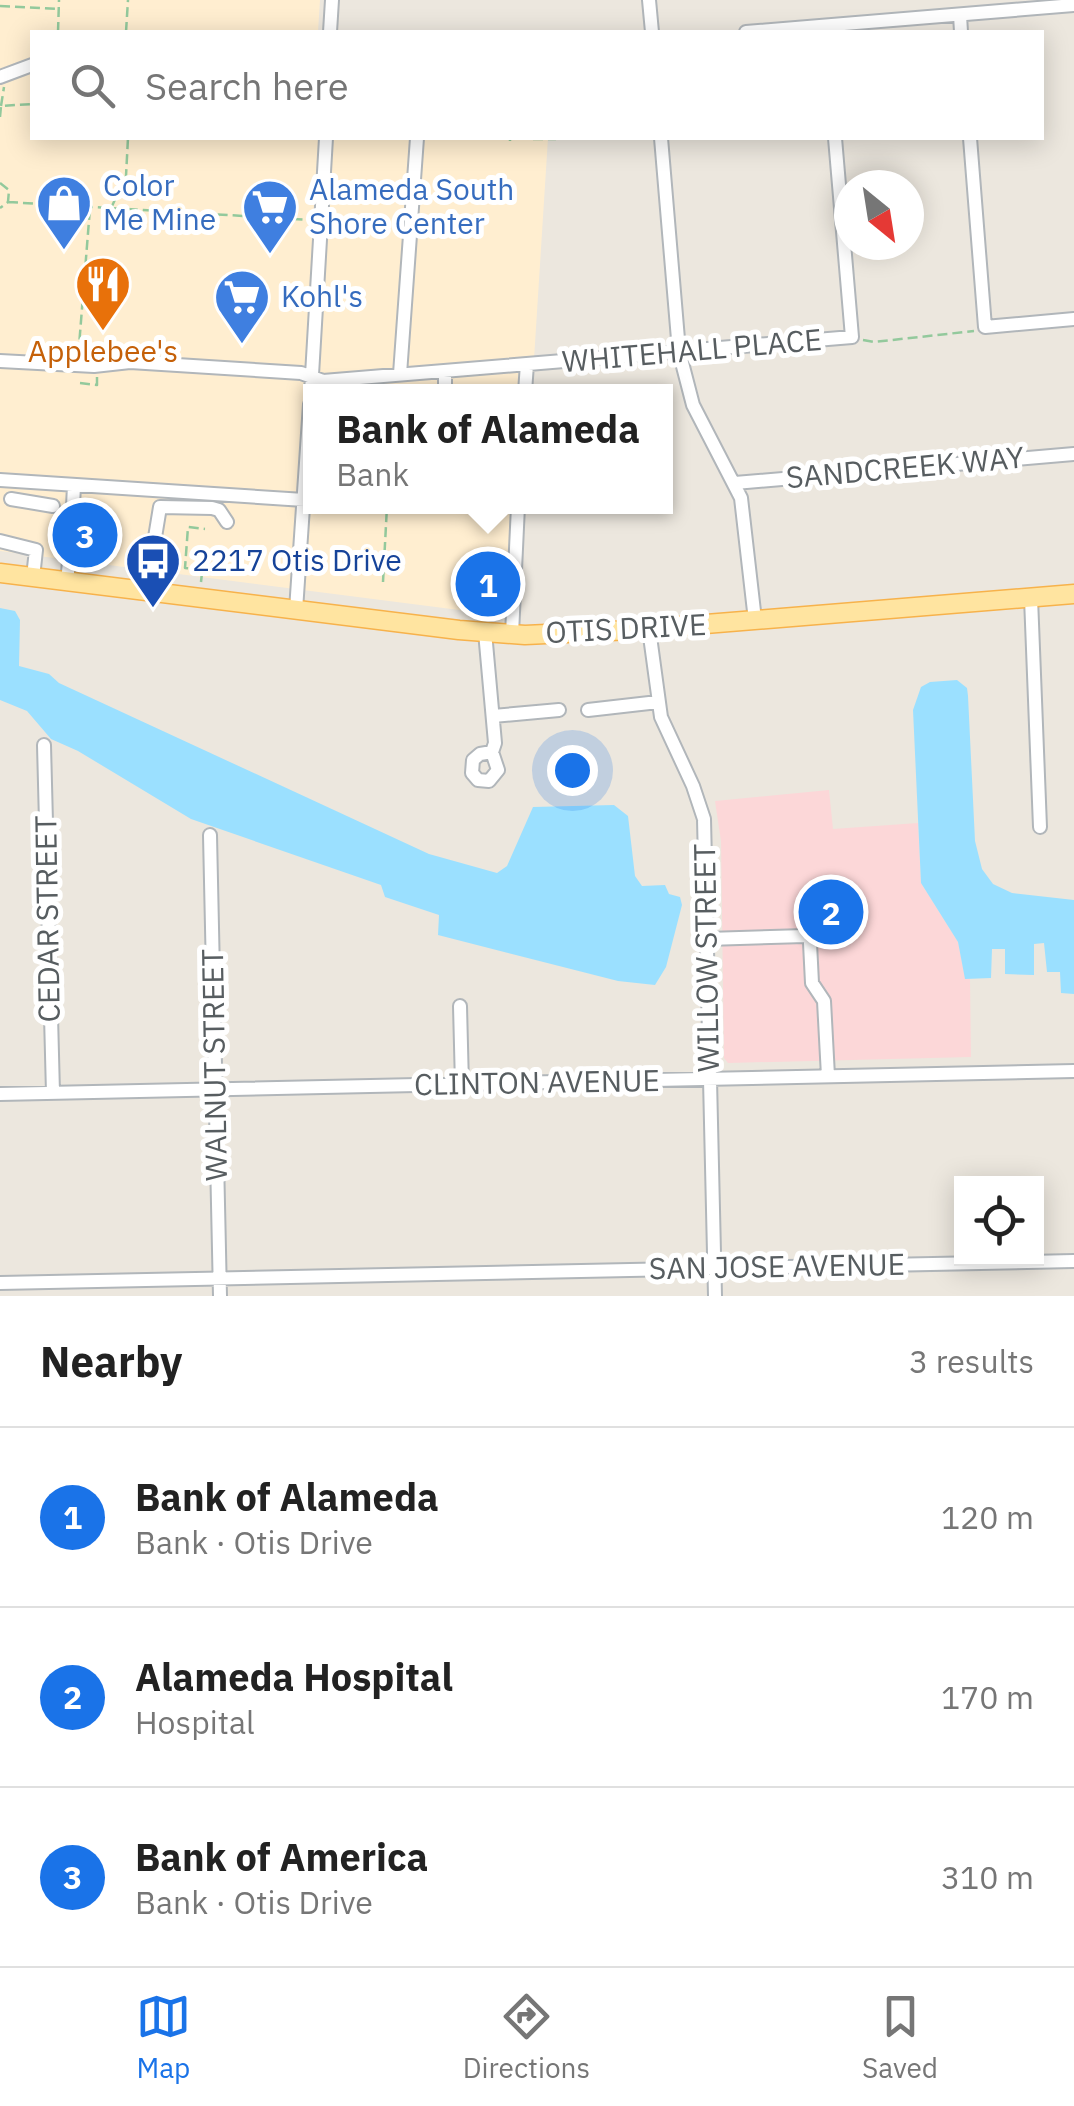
<!DOCTYPE html>
<html lang="en">
<head>
<meta charset="utf-8">
<style>
  :root { --surface:#fff; --page:#f2f2f2; --text:#222; --muted:#767676; --line:#e0e0e0; --accent:#1a73e8 }
  body { margin:0; font-family:"IBM Plex Sans",sans-serif; background:var(--page); color:var(--text) }
  .controls { position:absolute; right:30px; bottom:30px; display:grid; overflow:hidden; border-radius:0px; box-shadow:0 5px 25px #0003 }
  .controls button { width:90px; height:90px; display:grid; place-items:center; padding:0; border:0; border-bottom:2px solid var(--line); background:var(--surface); color:var(--text); font:50px sans-serif }
  .compass { position:absolute; left:834px; top:170px; width:90px; height:90px; border-radius:50%; background:var(--surface); box-shadow:0 5px 25px #0003; rotate:150deg }
  .you { position:absolute; left:572px; top:770px; width:35px; height:35px; margin:-25px; border:8px solid #fff; border-radius:50%; background:#1a73e8; box-shadow:0 0 0 15px #1a73e833 }
  .badge { display:grid; place-items:center; width:65px; height:65px; border-radius:50%; background:var(--accent); color:#fff; font-size:32px; font-weight:700 }
  .pin { position:absolute; translate:-50% -50%; border:5px solid #fff; box-shadow:0 2px 10px #0006 }
  .popup { position:absolute; left:303px; top:384px; width:370px; height:130px; box-sizing:border-box; display:grid; place-content:center; border-radius:0px; background:var(--surface); filter:drop-shadow(0 2px 8px #0005); font-size:32px; white-space:nowrap; color:var(--muted) }
  .popup b { font-size:38px; color:var(--text) }
  .popup::after { content:''; position:absolute; left:50%; top:100%; margin-left:-20px; border:20px solid transparent; border-top-color:var(--surface) }
  .list { margin:0; padding:0; list-style:none }
  h2 { display:flex; justify-content:space-between; align-items:center; height:130px; margin:0; padding:0 40px; font-size:42px }
  h2 small { font-size:32px; font-weight:400; color:var(--muted) }
  .list li { display:grid; grid-template-columns:65px 1fr auto; gap:30px; align-items:center; box-sizing:border-box; height:180px; padding:0 40px; border-top:2px solid var(--line) }
  .list b { display:block; font-size:38px; white-space:nowrap }
  .list p { margin:0; font-size:32px; white-space:nowrap; color:var(--muted) }
  .list em { font-size:32px; font-style:normal; color:var(--muted) }
  .icon { flex:none; width:55px; height:55px; fill:none; stroke:currentColor; stroke-width:2; stroke-linecap:round; stroke-linejoin:round }
  .map { position:relative; flex:none; width:1074px; height:1296px; overflow:hidden }
  .search { position:absolute; background:var(--surface); box-shadow:0 5px 25px #0003; left:30px; right:30px; top:30px; height:110px; display:flex; align-items:center; gap:25px; box-sizing:border-box; padding:0 35px; border-radius:0px; color:var(--muted); font-size:38px }
  .sheet { height:670px; background:var(--surface) }
  nav { display:flex; justify-content:space-around; align-items:center; box-sizing:border-box; height:140px; border-top:2px solid var(--line); background:var(--surface); font-size:28px; color:var(--muted) }
  nav a { display:grid; justify-items:center; gap:5px }
  nav .on { color:var(--accent) }
  .map>svg:first-child { display:block }
</style>
</head>
<body>
<div class="map">
<svg width="1074" height="1296" viewBox="0 0 1074 1296">
  <rect width="100%" height="100%" fill="#ece7de"/>
  <path fill="#ffeed0" d="M0,0H320L318,32H32V138H548L532,391L310,392V506L525,507L518,612L467,611L0,551Z"/>
  <path fill="#fcd7d8" d="M829,790L833,829L918,823L921,883L958,942L965,978L970,979L971,1057L728,1063L724,1058L721,841L715,801Z"/>
  <path fill="#9be0ff" d="M0,608L15,611L20,620L19,666L49,674L59,683L429,854L497,873L507,866L533,807L614,805L628,816L635,876L642,886L665,885L669,894L680,897L682,905L666,967L655,985L618,981L438,935L439,915L385,897L381,885L191,819L78,751L51,739L27,711L0,700Z
    M957,680L967,688L968,696L975,841L982,869L993,884L1012,893L1074,900V994L1061,993L1060,972H1047L1044,943L1034,944V975L1005,974V949H992L991,978L965,979L958,942L921,883L913,710L921,687L930,682Z"/>
  <g fill="none" stroke-linecap="round" stroke-linejoin="round">
    <g stroke="#b1b6ba" stroke-width="16">
      <path id="minor" d="M649,0L652,32
        M960,15L961,32
        M330,32L332,0
        M746,32L1074,5
        M0,77L32,65
        M661,138L679,351L693,405L741,498L755,620
        M970,138L985,327L1074,319
        M0,361L94,366L130,362L301,373L323,381L852,337L835,138
        M400,374L417,138
        M311,392L326,138
        M445,392V371
        M525,392L527,364
        M0,480L304,500
        M735,483L1074,454
        M11,499L53,506
        M72,528L74,485
        M0,541L36,550L33,577
        M67,582L71,542
        M146,592L160,507L212,508L219,510L227,522
        M1031,598L1040,827
        M296,610L310,404
        M649,629L661,717L693,786L704,819L715,1296
        M485,632L495,743L492,752L498,770L489,781L478,780L472,773L473,760L480,754L492,752
        M512,634L518,506
        M588,710L658,702
        M493,716L559,710
        M44,745L53,1093
        M210,835L220,1296
        M707,939L805,936L812,939
        M460,1006L462,1085
        M828,1076L824,1001L812,983L810,943L838,914L836,902
        M0,1094L1074,1071
        M0,1283L1074,1261"/>
    </g>
    <g stroke="#f7b24b" stroke-width="21">
      <path id="major" d="M0,573L459,630L525,635L632,630L1074,594"/>
    </g>
    <path stroke="#93c99c" stroke-width="2.5" stroke-dasharray="10 5" stroke-linecap="butt" d="M0,6L58,9
      M127,31L143,32
      M58,32L59,0
      M126,32L128,0
      M1,106L4,87
      M0,117L1,106L32,104
      M533,139H556
      M510,141V138
      M0,183L9,190L8,202L0,208
      M8,202L311,220
      M112,206L126,176L128,138
      M334,220L374,219L400,223
      M863,340L874,342L974,331
      M85,352L79,346L90,208
      M80,383L97,385V376
      M203,570L185,568L188,527L205,529
      M201,582L204,554
      M383,582L387,506"/>
    <use href="#minor" stroke="#fff" stroke-width="12"/>
    <use href="#major" stroke="#ffe4a0" stroke-width="18"/>
  </g>
  <defs>
    <g id="shop-pin" transform="scale(2.875)"><path d="M0 17L-7.5 6A9.5 9.5 0 1 1 7.5 6Z" fill="#3f7fe0" stroke="#fff"/><path d="M-5-2.5h2.3a2.7 3.5 0 0 1 5.4 0H5L5.5 6h-11ZM-1.5-2.5h3a1.5 2.3 0 0 0-3 0Z" fill="#fff"/></g>
    <g id="supermarket-pin" transform="scale(2.875)"><path d="M0 17L-7.5 6A9.5 9.5 0 1 1 7.5 6Z" fill="#3f7fe0" stroke="#fff"/><path d="M-6-5.5h2.5l.6 2H6L4.5 2H-2.5L-4.4-4H-6ZM-1.5 3.2a1.3 1.3 0 1 0 .1 0ZM3 3.2a1.3 1.3 0 1 0 .1 0Z" fill="#fff"/></g>
    <g id="restaurant-pin" transform="scale(2.875)"><path d="M0 17L-7.5 6A9.5 9.5 0 1 1 7.5 6Z" fill="#e8710a" stroke="#fff"/><path d="M-5-6h1v4h1v-4h1v4h1v-4h1v5L-1.5 .5V6h-2V.5L-5-1ZM5-6V6H3V1.5H1.5Q1.5-4 5-6Z" fill="#fff"/></g>
    <g id="bus-pin" transform="scale(2.875)"><path d="M0 17L-7.5 6A9.5 9.5 0 1 1 7.5 6Z" fill="#1a4fb4" stroke="#fff"/><path d="M-5-6H5V4H4V6H2V4H-2V6H-4V4H-5ZM-3.5-4V0h7V-4ZM-3.5 1.2v1.5H-2V1.2ZM2 1.2v1.5H3.5V1.2Z" fill="#fff"/></g>
  </defs>
  <g fill-rule="evenodd">
    <use href="#shop-pin" x="64" y="203"/>
    <use href="#supermarket-pin" x="270" y="207"/>
    <use href="#restaurant-pin" x="103" y="284"/>
    <use href="#supermarket-pin" x="242" y="297"/>
    <use href="#bus-pin" x="153" y="561"/>
  </g>
  <g text-anchor="middle" stroke-width="10" stroke-linejoin="round" paint-order="stroke">
    <g font-size="30" fill="#366cbe" stroke="#fff" text-anchor="start">
      <text x="103" y="196">Color<tspan x="103" dy="34">Me Mine</tspan></text>
      <text x="309" y="200">Alameda South<tspan x="309" dy="34">Shore Center</tspan></text>
      <text x="281" y="307">Kohl's</text>
    </g>
    <g font-size="30" fill="#575d60" stroke="#fff">
      <text transform="translate(692 351) rotate(-5)" y="10">WHITEHALL PLACE</text>
      <text transform="translate(905 468) rotate(-5)" y="10">SANDCREEK WAY</text>
      <text transform="translate(626 629) rotate(-3)" y="10">OTIS DRIVE</text>
      <text transform="translate(48 919) rotate(-91)" y="10">CEDAR STREET</text>
      <text transform="translate(707 958) rotate(-91)" y="10">WILLOW STREET</text>
      <text transform="translate(215 1065) rotate(-91)" y="10">WALNUT STREET</text>
      <text transform="translate(537 1083) rotate(-1)" y="10">CLINTON AVENUE</text>
      <text transform="translate(777 1267) rotate(-1)" y="10">SAN JOSE AVENUE</text>
    </g>
    <g font-size="30" fill="#c56008" stroke="#fff">
      <text x="103" y="362">Applebee's</text>
    </g>
    <g font-size="30" fill="#164399" stroke="#fff" text-anchor="start">
      <text x="192" y="571">2217 Otis Drive</text>
    </g>
  </g>
</svg>
<div class="controls">
<button><svg class="icon" aria-label="locate" viewBox="0 0 24 24"><circle cx="12" cy="12" r="6"/><path d="M12 2v4M12 18v4M2 12h4M18 12h4"/></svg></button>
</div>
<svg class="compass" viewBox="-18 -18 36 36"><path d="M0-13l5 13h-10z" fill="#e53935"/><path d="M0 13l5-13h-10z" fill="#767676"/></svg>
<div class="you"></div>
<div class="pin badge" style="left:488px;top:584px">1</div>
<div class="popup"><b>Bank of Alameda</b>Bank</div>
<div class="pin badge" style="left:831px;top:912px">2</div>
<div class="pin badge" style="left:85px;top:535px">3</div>
<div class="search"><svg class="icon" aria-label="search" viewBox="0 0 24 24"><circle cx="10" cy="10" r="6"/><path d="M15 15l6 6"/></svg>Search here</div>
</div>
<section class="sheet">
<h2>Nearby<small>3 results</small></h2>
<ul class="list">
<li><span class="badge">1</span><div><b>Bank of Alameda</b><p>Bank · Otis Drive</p></div><em>120 m</em></li>
<li><span class="badge">2</span><div><b>Alameda Hospital</b><p>Hospital</p></div><em>170 m</em></li>
<li><span class="badge">3</span><div><b>Bank of America</b><p>Bank · Otis Drive</p></div><em>310 m</em></li>
</ul>
</section>
<nav>
<a class="on"><svg class="icon" aria-label="map" viewBox="0 0 24 24"><path d="M3 6l6-2 6 2 6-2v14l-6 2-6-2-6 2zM9 4v14M15 6v14"/></svg>Map</a>
<a><svg class="icon" aria-label="directions" viewBox="0 0 24 24"><path d="M12 3l9 9-9 9-9-9zM9 14v-3h6M13 9l2 2-2 2"/></svg>Directions</a>
<a><svg class="icon" aria-label="saved" viewBox="0 0 24 24"><path d="M7 4h10v16l-5-4-5 4z"/></svg>Saved</a>
</nav>
</body>
</html>
